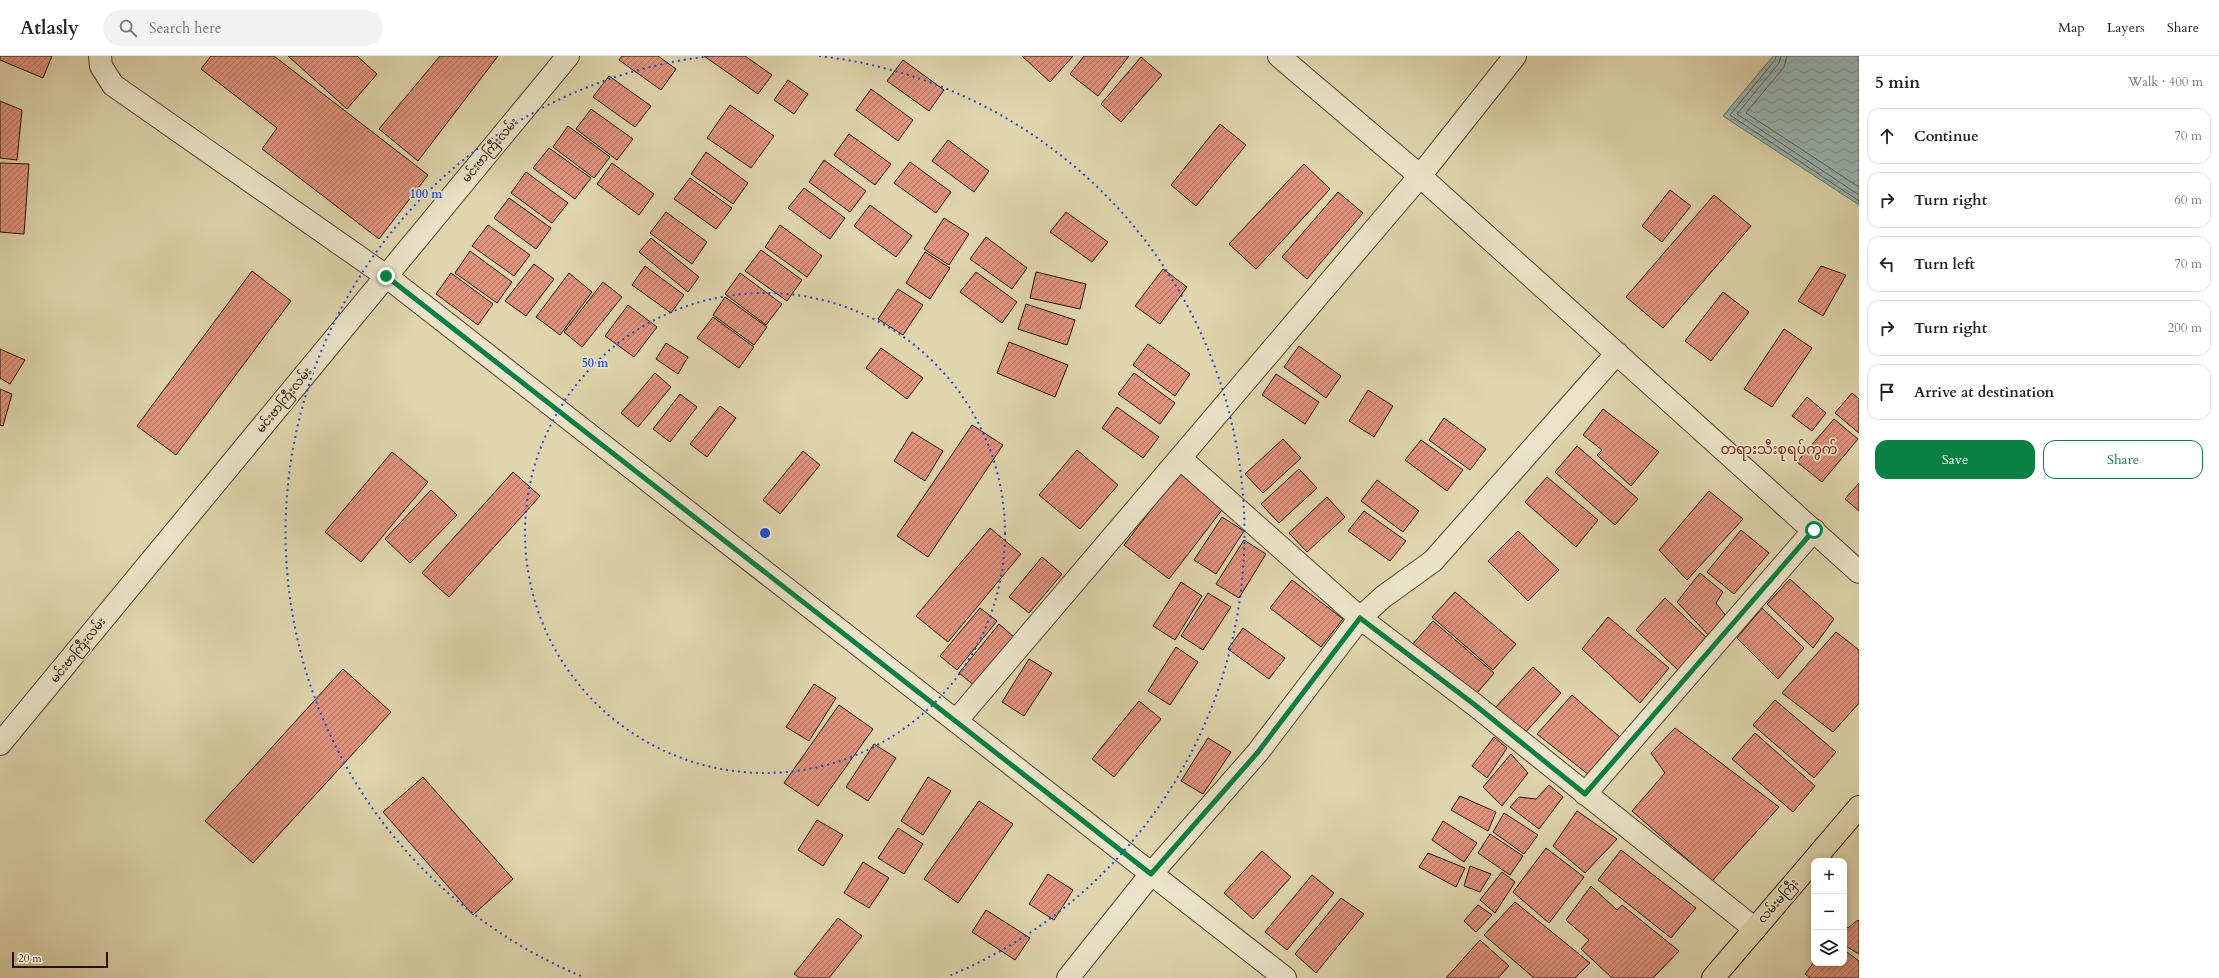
<!DOCTYPE html>
<html lang="en">
<head>
<meta charset="utf-8">
<style>
  :root { --surface:#fff; --page:#f2f2f2; --text:#222; --muted:#767676; --line:#e0e0e0; --accent:#0b8043 }
  body { margin:0; font-family:Cardo,"Noto Sans Myanmar",serif; background:var(--page); color:var(--text) }
  .controls { position:absolute; right:12px; bottom:12px; display:grid; overflow:hidden; border-radius:8px; box-shadow:0 2px 10px #0003 }
  .controls button { width:36px; height:36px; display:grid; place-items:center; padding:0; border:0; border-bottom:1px solid var(--line); background:var(--surface); color:var(--text); font:20px sans-serif }
  .scale { position:absolute; left:12px; bottom:10px; width:96px; box-sizing:border-box; padding-left:4px; border:2px solid #241200; border-top:0; font-size:11px; line-height:14px; white-space:nowrap; color:#241200; -webkit-text-stroke:3px #ebe4ca; paint-order:stroke }
  .stop { position:absolute; width:12px; height:12px; margin:-9px; border:3px solid #0b8043; border-radius:50%; background:#fff }
  .stop.end { background:#0b8043; border-color:#fff; box-shadow:0 1px 4px #0008 }
  .list { margin:0; padding:0; list-style:none }
  h2 { display:flex; justify-content:space-between; align-items:center; height:52px; margin:0; padding:0 16px; font-size:17px }
  h2 small { font-size:13px; font-weight:400; color:var(--muted) }
  .list li { display:grid; grid-template-columns:26px 1fr auto; gap:12px; align-items:center; box-sizing:border-box; height:56px; margin:0 8px 8px; padding:0 8px; border:1px solid var(--line); border-radius:12px }
  .list b { display:block; font-size:15px; white-space:nowrap }
  .list em { font-size:13px; font-style:normal; color:var(--muted) }
  .actions { display:flex; gap:8px; padding:12px 16px }
  .actions a { flex:1; padding:9px 0; border:1px solid var(--accent); border-radius:12px; text-align:center; font-size:14px; color:var(--accent) }
  .actions .main { background:var(--accent); color:#fff }
  .icon { flex:none; width:22px; height:22px; fill:none; stroke:currentColor; stroke-width:2; stroke-linecap:round; stroke-linejoin:round }
  .map { position:relative; flex:none; width:1859px; height:922px; overflow:hidden }
  header { display:flex; align-items:center; gap:24px; box-sizing:border-box; height:56px; padding:0 20px; background:var(--surface); border-bottom:1px solid var(--line) }
  header strong { font-size:19px }
  nav { display:flex; gap:22px; margin-inline-start:auto; font-size:14px }
  .search { width:280px; height:36px; background:var(--page); display:flex; align-items:center; gap:10px; box-sizing:border-box; padding:0 14px; border-radius:22px; color:var(--muted); font-size:15px }
  main { display:flex }
  aside { flex:1; background:var(--surface) }
  .map>svg:first-child { display:block }
</style>
</head>
<body>
<header>
<strong>Atlasly</strong>
<div class="search"><svg class="icon" aria-label="search" viewBox="0 0 24 24"><circle cx="10" cy="10" r="6"/><path d="M15 15l6 6"/></svg>Search here</div>
<nav><a>Map</a><a>Layers</a><a>Share</a></nav>
</header>
<main>
<div class="map">
<svg width="1859" height="922" viewBox="0 0 1859 922">
  <defs>
    <pattern id="water-waves" width="16" height="10" patternUnits="userSpaceOnUse"><rect width="16" height="10" fill="#98b6b5"/><path d="M0 5q4-4 8 0t8 0" fill="none" stroke="#839b9a"/></pattern>
    <pattern id="building-hatch" width="6" height="6" patternUnits="userSpaceOnUse"><rect width="6" height="6" fill="#df927c"/><path d="M-1 1l2-2M0 6l6-6M5 7l2-2" fill="none" stroke="#b57663"/></pattern>
  </defs>
  <rect width="100%" height="100%" fill="#e0d5ad"/>
  <filter id="stains"><feTurbulence type="fractalNoise" baseFrequency=".005" numOctaves="4"/><feColorMatrix values="0 0 0 0 .2 0 0 0 0 .09 0 0 0 0 .02 0 0 0 .5 -.17"/></filter>
  <radialGradient id="worn" r=".72"><stop offset=".6" stop-color="#630" stop-opacity="0"/><stop offset="1" stop-color="#630" stop-opacity=".3"/></radialGradient>
  <path fill="url(#water-waves)" stroke="#6a746d" d="M1773,0H1859V149L1723,60Z"/>
  <g fill="none" stroke-linecap="round" stroke-linejoin="round">
    <path stroke="#5e645a" stroke-width="1" d="M1776,0L1775,4L1730,59L1859,145
      M1781,0L1779,7L1737,58L1859,139
      M1787,0L1784,11L1746,57L1859,131"/>
  </g>
  <path fill="url(#building-hatch)" stroke="#241200" d="M0,0H52L43,22L0,4Z
    M211,0H274L428,119L379,183L262,93L277,72L201,13Z
    M288,0H357L377,18L347,53Z
    M440,0H498L418,105L379,73Z
    M622,0H658L676,13L661,34L619,4Z
    M704,0H745L772,19L758,38Z
    M1022,0H1073L1050,26Z
    M1084,0H1129L1098,40L1070,18Z
    M1141,1L1162,19L1121,66L1101,48Z
    M903,4L944,34L929,55L887,25Z
    M609,20L651,50L635,71L593,41Z
    M788,24L808,38L794,58L774,44Z
    M871,33L913,64L898,85L856,54Z
    M0,45L22,54L17,104L0,102Z
    M730,49L774,80L751,112L707,82Z
    M591,53L633,83L617,104L576,73Z
    M1220,68L1246,89L1196,150L1171,129Z
    M568,70L610,101L594,122L553,91Z
    M849,78L891,108L875,129L834,99Z
    M948,84L989,115L974,136L932,105Z
    M549,92L591,122L575,143L533,112Z
    M706,96L748,127L733,148L691,118Z
    M824,104L866,135L850,156L809,126Z
    M910,106L951,136L936,157L894,127Z
    M0,107L29,108L24,178L0,176Z
    M612,107L654,138L639,159L597,128Z
    M1304,108L1330,133L1256,213L1229,188Z
    M526,116L568,147L552,167L511,137Z
    M690,122L732,152L716,173L674,143Z
    M804,132L845,162L830,183L788,152Z
    M1670,134L1691,150L1662,186L1642,170Z
    M1338,136L1363,157L1307,223L1282,201Z
    M1714,139L1751,170L1663,272L1626,241Z
    M509,142L551,172L536,193L494,162Z
    M870,149L912,180L896,201L854,170Z
    M666,156L707,186L692,208L650,177Z
    M1066,156L1108,186L1092,206L1050,176Z
    M944,162L969,178L949,209L924,193Z
    M488,169L530,199L514,220L472,190Z
    M780,169L822,200L807,221L765,191Z
    M986,181L1027,212L1012,233L970,203Z
    M651,182L699,221L688,236L639,196Z
    M761,194L802,224L787,245L745,215Z
    M470,195L512,226L497,247L455,217Z
    M925,196L950,212L930,243L906,227Z
    M534,208L554,223L526,260L505,245Z
    M645,210L684,239L671,257L632,229Z
    M1821,210L1846,219L1823,260L1798,245Z
    M1163,213L1187,231L1160,268L1135,250Z
    M252,215L291,245L176,399L137,370Z
    M976,216L1017,246L1002,267L960,236Z
    M1036,216L1086,228L1080,253L1030,242Z
    M451,217L493,248L478,269L436,238Z
    M569,217L592,236L560,279L536,261Z
    M740,217L782,248L766,269L725,238Z
    M603,226L622,241L582,291L564,276Z
    M898,233L923,249L903,279L878,263Z
    M1723,236L1749,256L1711,305L1685,285Z
    M725,241L767,271L754,289L713,259Z
    M1026,248L1075,264L1067,289L1018,273Z
    M628,249L657,271L634,301L605,280Z
    M713,261L754,291L739,312L697,282Z
    M1784,273L1812,292L1772,351L1744,333Z
    M1009,286L1068,309L1055,341L997,317Z
    M666,287L688,301L678,318L656,303Z
    M1148,288L1190,318L1175,340L1133,309Z
    M1299,290L1341,320L1326,342L1284,311Z
    M881,292L923,322L907,343L866,312Z
    M0,293L25,304L10,328L0,322Z
    M655,317L671,331L638,371L621,357Z
    M1134,317L1175,347L1160,368L1118,338Z
    M1276,318L1319,346L1305,368L1262,339Z
    M0,333L12,338L3,370L0,369Z
    M1368,334L1393,350L1374,381L1349,365Z
    M1852,337L1859,343V377L1835,357Z
    M680,338L697,351L670,386L653,373Z
    M1807,341L1826,357L1812,375L1792,360Z
    M720,350L736,362L707,401L690,388Z
    M1117,351L1159,381L1143,402L1102,372Z
    M1603,353L1659,396L1631,430L1597,399L1602,394L1583,379Z
    M1444,362L1486,393L1470,414L1429,384Z
    M1834,363L1858,383L1822,426L1797,406Z
    M972,369L1003,389L928,501L897,480Z
    M912,376L943,395L925,425L894,405Z
    M1283,383L1301,402L1263,437L1245,418Z
    M1421,384L1463,414L1447,435L1405,404Z
    M1577,390L1638,443L1615,469L1555,416Z
    M1077,394L1118,429L1080,473L1039,439Z
    M803,395L820,409L780,458L763,444Z
    M392,396L428,426L361,506L325,476Z
    M1299,413L1317,432L1279,467L1261,448Z
    M513,416L540,440L449,541L422,517Z
    M1180,416L1225,450L1169,523L1124,489Z
    M1547,421L1598,464L1576,491L1525,446Z
    M1377,424L1419,455L1403,476L1361,445Z
    M1859,427V455L1845,443Z
    M431,434L457,459L410,507L385,483Z
    M1709,435L1743,463L1687,524L1659,494Z
    M1327,441L1345,461L1307,496L1289,477Z
    M1364,455L1406,485L1390,505L1348,475Z
    M1222,461L1244,475L1216,518L1194,504Z
    M990,472L1021,498L948,586L916,560Z
    M1741,474L1769,497L1734,538L1707,516Z
    M1518,475L1559,514L1528,545L1488,505Z
    M1244,484L1266,498L1239,542L1216,528Z
    M1042,501L1062,518L1029,557L1009,541Z
    M1700,517L1723,536L1716,547L1729,564L1713,584L1677,546Z
    M1790,523L1834,563L1813,592L1767,548Z
    M1292,524L1343,563L1321,591L1270,552Z
    M1181,526L1202,540L1175,584L1153,570Z
    M1455,536L1516,588L1493,614L1432,561Z
    M1208,537L1231,551L1203,594L1181,580Z
    M1665,542L1710,585L1680,616L1636,574Z
    M980,552L997,565L957,614L940,600Z
    M1762,552L1804,592L1778,623L1737,582Z
    M1608,561L1669,612L1640,647L1582,593Z
    M1433,565L1494,617L1472,643L1411,590Z
    M999,568L1015,582L975,630L959,617Z
    M1243,572L1285,602L1269,623L1228,593Z
    M1836,576L1859,594V647L1833,676L1782,637Z
    M1176,591L1198,606L1170,649L1148,635Z
    M1029,603L1052,617L1024,660L1002,646Z
    M1533,611L1561,637L1523,679L1494,653Z
    M343,613L391,656L253,807L205,765Z
    M814,628L836,642L809,685L786,671Z
    M1572,639L1621,682L1589,719L1537,678Z
    M1775,644L1836,696L1814,722L1753,669Z
    M1139,645L1161,663L1114,721L1092,703Z
    M839,649L873,673L818,750L784,727Z
    M1675,672L1779,751L1712,825L1632,755L1665,717L1651,697Z
    M1755,677L1815,730L1793,756L1732,703Z
    M1494,681L1507,692L1487,722L1472,710Z
    M1208,682L1231,696L1203,738L1181,725Z
    M874,688L896,702L868,745L846,731Z
    M1511,698L1528,717L1502,750L1483,731Z
    M423,721L513,823L473,859L383,756Z
    M928,721L951,735L923,779L901,765Z
    M1549,729L1563,741L1539,773L1510,751L1519,741L1536,743Z
    M1460,740L1496,756L1488,775L1451,754Z
    M979,745L1013,768L958,847L924,823Z
    M1577,755L1617,783L1585,817L1553,790Z
    M1504,757L1538,779L1524,798L1493,776Z
    M817,764L843,779L823,810L798,794Z
    M1443,765L1477,787L1464,806L1432,784Z
    M898,772L923,788L904,818L878,802Z
    M1490,778L1523,800L1510,819L1478,797Z
    M1546,792L1584,821L1549,867L1513,836Z
    M1621,794L1696,852L1671,882L1598,824Z
    M1262,795L1291,821L1253,863L1224,837Z
    M1428,797L1465,812L1456,831L1419,811Z
    M863,806L889,822L869,852L844,837Z
    M1470,810L1491,818L1480,836L1464,830Z
    M1502,816L1515,826L1495,857L1480,844Z
    M1048,818L1073,834L1054,864L1029,848Z
    M1312,819L1334,837L1287,894L1265,876Z
    M1591,830L1617,854L1622,849L1679,895L1653,922H1612L1581,893L1589,884L1566,864Z
    M1341,842L1364,858L1316,917L1295,898Z
    M1515,846L1590,907L1575,922H1534L1484,879Z
    M1478,849L1492,859L1476,876L1464,865Z
    M986,854L1030,882L1015,904L972,876Z
    M838,862L862,880L829,922H800L794,918Z
    M1858,864L1859,865V898L1844,889V868L1848,872Z
    M1480,884L1509,910L1498,922H1446Z
    M1844,894L1859,905V922H1810L1805,918L1814,906L1844,907Z"/>
  <g fill="none" stroke-linecap="round" stroke-linejoin="round">
    <g stroke="#53432b" stroke-width="24">
      <path id="minor" d="M100,0L101,10L113,29L386,220L1285,922
        M1279,0L1420,120L1859,516
        M1180,402L1360,562L1475,649L1755,873
        M956,665L1420,120L1515,0
        M0,688L568,0
        M1585,738L1814,474
        M1068,922L1151,818L1258,696L1360,562L1383,541L1433,505L1617,297"/>
    </g>
    <g stroke="#241200" stroke-width="24">
      <path id="major" d="M1713,922L1859,751"/>
    </g>
    <use href="#minor" stroke="#ebe4ca" stroke-width="22"/>
    <use href="#major" stroke="#e0d5ad" stroke-width="22"/>
  </g>
  <g fill="none" stroke-linecap="round" stroke-linejoin="round">
    <path stroke="#0b8043" stroke-width="5" d="M386,220L1151,818L1258,696L1360,562L1475,649L1585,738L1814,474"/>
  </g>
  <g fill="none" stroke="#1d4ed8" stroke-width="2" stroke-dasharray="2 4">
    <circle cx="765" cy="477" r="240"/>
    <path d="M581 920A480 480 0 0 1 711 0M819 0A480 480 0 0 1 949 920"/>
  </g>
  <g text-anchor="middle" stroke-width="3.5" stroke-linejoin="round" paint-order="stroke">
    <g font-size="12" fill="#241200" stroke="#ebe4ca">
      <text transform="translate(490 94) rotate(-50)" y="4">မင်းဗာကြီးလမ်း</text>
      <text transform="translate(284 344) rotate(-51)" y="4">မင်းဗာကြီးလမ်း</text>
      <text transform="translate(78 594) rotate(-51)" y="4">မင်းဗာကြီးလမ်း</text>
      <text transform="translate(1778 845) rotate(-49)" y="4">လမ်းမကြီး</text>
    </g>
    <g font-size="14" fill="#7a1f14" stroke="#ebe4ca">
      <text x="1779" y="398">တရားသီးစုရပ်ကွက်</text>
    </g>
  </g>
  <circle cx="765" cy="477" r="6" fill="#1d4ed8" stroke="#ebe4ca" stroke-width="2"/>
  <g font-size="12" text-anchor="middle" font-weight="bold" fill="#1d4ed8" stroke="#ebe4ca" stroke-width="3.5" stroke-linejoin="round" paint-order="stroke">
    <text x="426" y="142">100 m</text>
    <text x="595" y="311">50 m</text>
  </g>
  <rect width="100%" height="100%" filter="url(#stains)"/>
  <rect width="100%" height="100%" fill="url(#worn)"/>
</svg>
<div class="controls">
<button>+</button>
<button>−</button>
<button><svg class="icon" aria-label="layers" viewBox="0 0 24 24"><path d="M12 4l9 5-9 5-9-5zM3 14l9 5 9-5"/></svg></button>
</div>
<div class="scale">20 m</div>
<div class="stop" style="left:1814px;top:474px"></div>
<div class="stop end" style="left:386px;top:220px"></div>
</div>
<aside>
<h2>5 min<small>Walk · 400 m</small></h2>
<ul class="list">
<li><svg class="icon" aria-label="ahead" viewBox="0 0 24 24"><path d="M12 20V5M6 11l6-6 6 6"/></svg><div><b>Continue</b></div><em>70 m</em></li>
<li><svg class="icon" aria-label="right" viewBox="0 0 24 24"><path d="M7 20v-9h11M14 6l5 5-5 5"/></svg><div><b>Turn right</b></div><em>60 m</em></li>
<li><svg class="icon" aria-label="left" viewBox="0 0 24 24"><path d="M17 20v-9H6M10 6l-5 5 5 5"/></svg><div><b>Turn left</b></div><em>70 m</em></li>
<li><svg class="icon" aria-label="right" viewBox="0 0 24 24"><path d="M7 20v-9h11M14 6l5 5-5 5"/></svg><div><b>Turn right</b></div><em>200 m</em></li>
<li><svg class="icon" aria-label="arrive" viewBox="0 0 24 24"><path d="M6 21V4h12l-3 4 3 4H6"/></svg><div><b>Arrive at destination</b></div></li>
</ul>
<div class="actions"><a class="main">Save</a><a>Share</a></div>
</aside>
</main>
</body>
</html>
